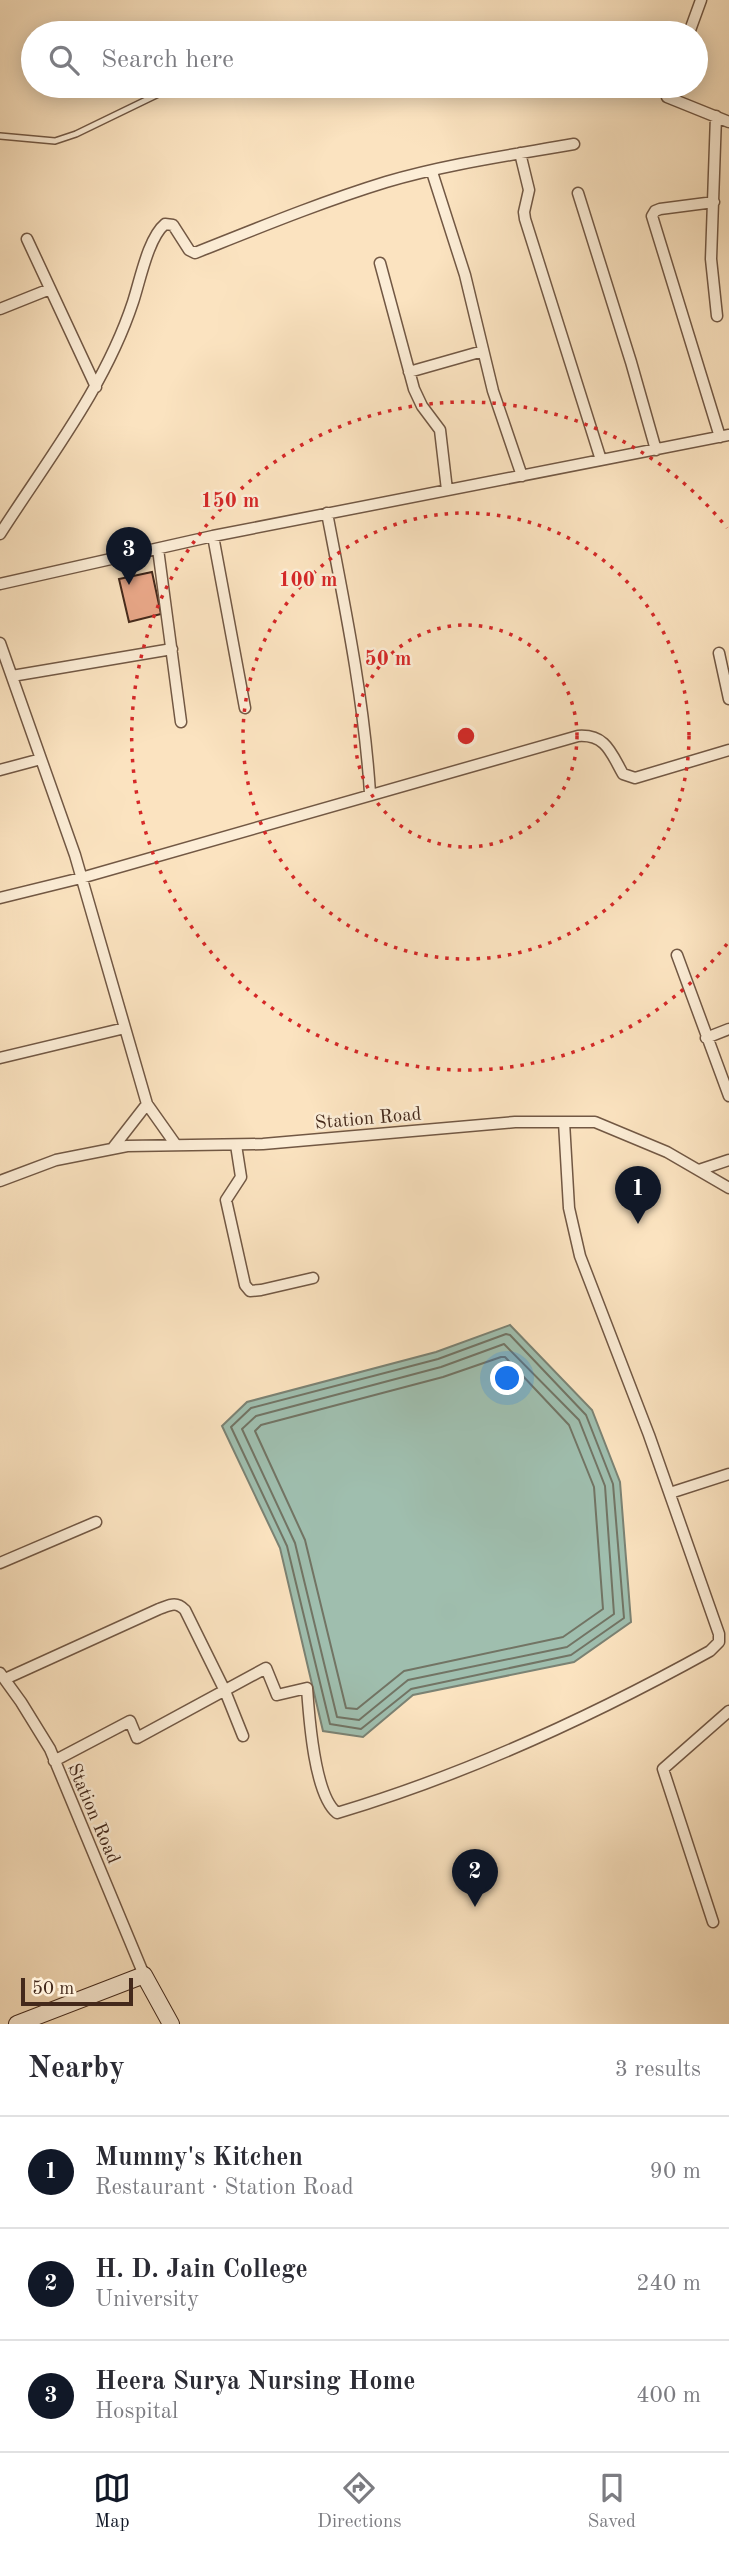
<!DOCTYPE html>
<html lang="en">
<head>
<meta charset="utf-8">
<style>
  :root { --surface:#fff; --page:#f7f7f7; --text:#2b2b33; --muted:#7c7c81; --line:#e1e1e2; --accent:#111827 }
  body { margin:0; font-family:"Old Standard TT",serif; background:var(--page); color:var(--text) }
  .scale { position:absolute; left:21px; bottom:18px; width:112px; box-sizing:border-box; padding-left:7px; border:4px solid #44291b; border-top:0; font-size:19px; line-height:24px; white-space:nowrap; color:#44291b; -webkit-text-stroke:5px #fcedd6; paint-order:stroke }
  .you { position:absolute; left:508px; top:1379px; width:24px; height:24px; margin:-18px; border:5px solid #fff; border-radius:50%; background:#1a73e8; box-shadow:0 0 0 10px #1a73e833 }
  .badge { display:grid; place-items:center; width:46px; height:46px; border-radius:50%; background:var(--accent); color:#fff; font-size:23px; font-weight:700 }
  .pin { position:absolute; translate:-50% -58px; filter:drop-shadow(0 2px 4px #0008) }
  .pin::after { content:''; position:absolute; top:37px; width:24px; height:21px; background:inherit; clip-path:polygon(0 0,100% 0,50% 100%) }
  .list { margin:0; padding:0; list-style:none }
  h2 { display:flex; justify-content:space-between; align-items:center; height:91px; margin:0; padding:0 28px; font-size:30px }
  h2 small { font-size:23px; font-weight:400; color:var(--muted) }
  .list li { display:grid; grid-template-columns:46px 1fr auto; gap:21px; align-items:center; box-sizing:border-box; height:112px; padding:0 28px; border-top:2px solid var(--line) }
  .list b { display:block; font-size:26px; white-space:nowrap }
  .list p { margin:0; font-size:23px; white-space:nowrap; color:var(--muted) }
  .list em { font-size:23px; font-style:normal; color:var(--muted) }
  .icon { flex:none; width:38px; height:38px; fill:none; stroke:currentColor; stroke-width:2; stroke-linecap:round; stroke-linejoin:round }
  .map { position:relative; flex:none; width:729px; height:2024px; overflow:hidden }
  .search { position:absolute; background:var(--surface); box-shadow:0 4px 18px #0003; left:21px; right:21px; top:21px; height:77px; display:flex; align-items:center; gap:18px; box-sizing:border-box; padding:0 24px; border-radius:38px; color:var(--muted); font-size:26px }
  .sheet { height:427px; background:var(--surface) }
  nav { display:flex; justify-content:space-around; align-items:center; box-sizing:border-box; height:98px; border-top:2px solid var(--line); background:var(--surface); font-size:19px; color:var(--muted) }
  nav a { display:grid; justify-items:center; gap:4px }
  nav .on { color:var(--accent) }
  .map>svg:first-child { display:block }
</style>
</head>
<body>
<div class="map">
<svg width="729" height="2024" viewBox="0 0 729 2024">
  <rect width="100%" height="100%" fill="#fbe3c0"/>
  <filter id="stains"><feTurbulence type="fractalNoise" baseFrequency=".00286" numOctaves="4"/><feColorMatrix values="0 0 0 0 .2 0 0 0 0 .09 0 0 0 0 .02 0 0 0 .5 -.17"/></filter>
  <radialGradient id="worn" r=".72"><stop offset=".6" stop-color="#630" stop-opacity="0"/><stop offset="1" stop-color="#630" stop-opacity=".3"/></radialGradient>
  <path fill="#9fbeae" stroke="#7b8273" stroke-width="2" d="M510,1325L592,1410L620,1482L631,1622L574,1662L413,1695L363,1737L323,1731L280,1548L222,1426L247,1402L436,1352Z"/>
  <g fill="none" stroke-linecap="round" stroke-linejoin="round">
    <path stroke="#727464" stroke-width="2" d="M506,1334L510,1335L586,1415L613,1484L624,1618L571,1655L411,1689L361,1729L330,1724L287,1546L231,1427L251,1408L438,1359Z
      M504,1344L579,1420L605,1486L614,1614L567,1647L408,1680L359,1720L337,1717L295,1543L242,1429L256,1416L441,1367Z
      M501,1357H505L569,1425L594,1487L603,1609L563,1637L404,1671L357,1709L346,1708L305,1540L255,1431L261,1425L443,1377Z"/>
  </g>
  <path fill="#eaa889" stroke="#44291b" stroke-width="2" d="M152,572L161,614L129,622L119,579Z"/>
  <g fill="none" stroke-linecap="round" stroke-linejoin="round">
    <g stroke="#725844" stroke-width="8">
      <path id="lane" d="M0,136L55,141L76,134L175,86"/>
    </g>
    <g stroke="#725844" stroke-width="13">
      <path id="street" d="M689,33L701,0
        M671,86L667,97L729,122
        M716,116L711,259L717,316
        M520,153L529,190L524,212L525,219L601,460
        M432,172L465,275L493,391L522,476
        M578,193L631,362L656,450
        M714,202L660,209L655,211L652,216L720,437
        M27,239L96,387
        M380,263L414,389L422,406L440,430L447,490
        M0,309L50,289
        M409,372L483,351
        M327,513C345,607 364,699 370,793
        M0,534C48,459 105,387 133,302C140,281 148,238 165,224L173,225L189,250L195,253C258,228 321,202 386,182C447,164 512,155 574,144
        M213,536L245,708
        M158,549L181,722
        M0,584L213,536L729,435
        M0,643L75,855L147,1104L176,1145
        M719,653L729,699
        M12,676L172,649
        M0,770L41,759
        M0,898L81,878L578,736C606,734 611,753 623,774L635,778L729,750
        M677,955L729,1096
        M706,1038L729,1029
        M0,1058L125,1028
        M236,1145L241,1177L226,1200L245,1285L250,1291L261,1290L313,1278
        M112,1149L147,1104
        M699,1170L729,1160
        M0,1181L56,1160L127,1146L263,1144L515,1122H595L667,1152L729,1188
        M670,1493L729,1474
        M0,1563L96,1522
        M0,1673L21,1702L50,1749L144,1975
        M5,1679L159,1609C170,1605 176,1601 185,1610L225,1691L243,1736
        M54,1761L130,1721L137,1738L266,1668L277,1695L307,1688C309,1716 314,1795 337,1813C468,1774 591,1717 710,1651L719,1642V1634L649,1435L580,1256L569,1208L564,1122
        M713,1922L663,1769L729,1711"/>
    </g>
    <g stroke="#44291b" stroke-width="18">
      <path id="secondary" d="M17,2024L144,1975L171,2024"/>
    </g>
    <use href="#lane" stroke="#fcedd6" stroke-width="5"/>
    <use href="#street" stroke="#fcedd6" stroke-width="10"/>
    <use href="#secondary" stroke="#fcedd6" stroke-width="16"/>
  </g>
  <g fill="none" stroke="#d62828" stroke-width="3.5" stroke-dasharray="3.5 7">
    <circle cx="466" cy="736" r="111"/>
    <circle cx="466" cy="736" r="223"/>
    <path d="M727 944A334 334 0 1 1 727 528"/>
  </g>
  <g text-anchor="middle" stroke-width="5" stroke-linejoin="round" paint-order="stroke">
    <g font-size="19" fill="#44291b" stroke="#fcedd6">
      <text transform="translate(368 1117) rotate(-5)" y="7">Station Road</text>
      <text transform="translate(95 1813) rotate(67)" y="7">Station Road</text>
    </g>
  </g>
  <circle cx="466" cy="736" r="10" fill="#d62828" stroke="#fcedd6" stroke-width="3.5"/>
  <g font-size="21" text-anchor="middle" font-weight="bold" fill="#d62828" stroke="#fcedd6" stroke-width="5" stroke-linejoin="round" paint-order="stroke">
    <text x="230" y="507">150 m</text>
    <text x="308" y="586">100 m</text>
    <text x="388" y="665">50 m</text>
  </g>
  <rect width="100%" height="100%" filter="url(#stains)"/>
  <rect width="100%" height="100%" fill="url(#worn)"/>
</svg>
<div class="scale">50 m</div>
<div class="you"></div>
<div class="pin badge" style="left:638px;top:1224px">1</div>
<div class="pin badge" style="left:475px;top:1907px">2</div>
<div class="pin badge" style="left:129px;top:585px">3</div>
<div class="search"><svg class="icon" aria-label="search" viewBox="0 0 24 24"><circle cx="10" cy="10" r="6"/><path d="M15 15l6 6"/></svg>Search here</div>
</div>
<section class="sheet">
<h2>Nearby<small>3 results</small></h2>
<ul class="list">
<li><span class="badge">1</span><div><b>Mummy's Kitchen</b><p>Restaurant · Station Road</p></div><em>90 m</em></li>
<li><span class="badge">2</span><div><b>H. D. Jain College</b><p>University</p></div><em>240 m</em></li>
<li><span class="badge">3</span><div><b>Heera Surya Nursing Home</b><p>Hospital</p></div><em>400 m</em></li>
</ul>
</section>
<nav>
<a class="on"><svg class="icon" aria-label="map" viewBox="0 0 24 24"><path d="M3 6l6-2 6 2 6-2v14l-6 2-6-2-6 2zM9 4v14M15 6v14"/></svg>Map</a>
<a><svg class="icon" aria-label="directions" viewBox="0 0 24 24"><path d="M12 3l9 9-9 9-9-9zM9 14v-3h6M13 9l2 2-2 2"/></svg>Directions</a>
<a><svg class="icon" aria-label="saved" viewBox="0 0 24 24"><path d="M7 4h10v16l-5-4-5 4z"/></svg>Saved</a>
</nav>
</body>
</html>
